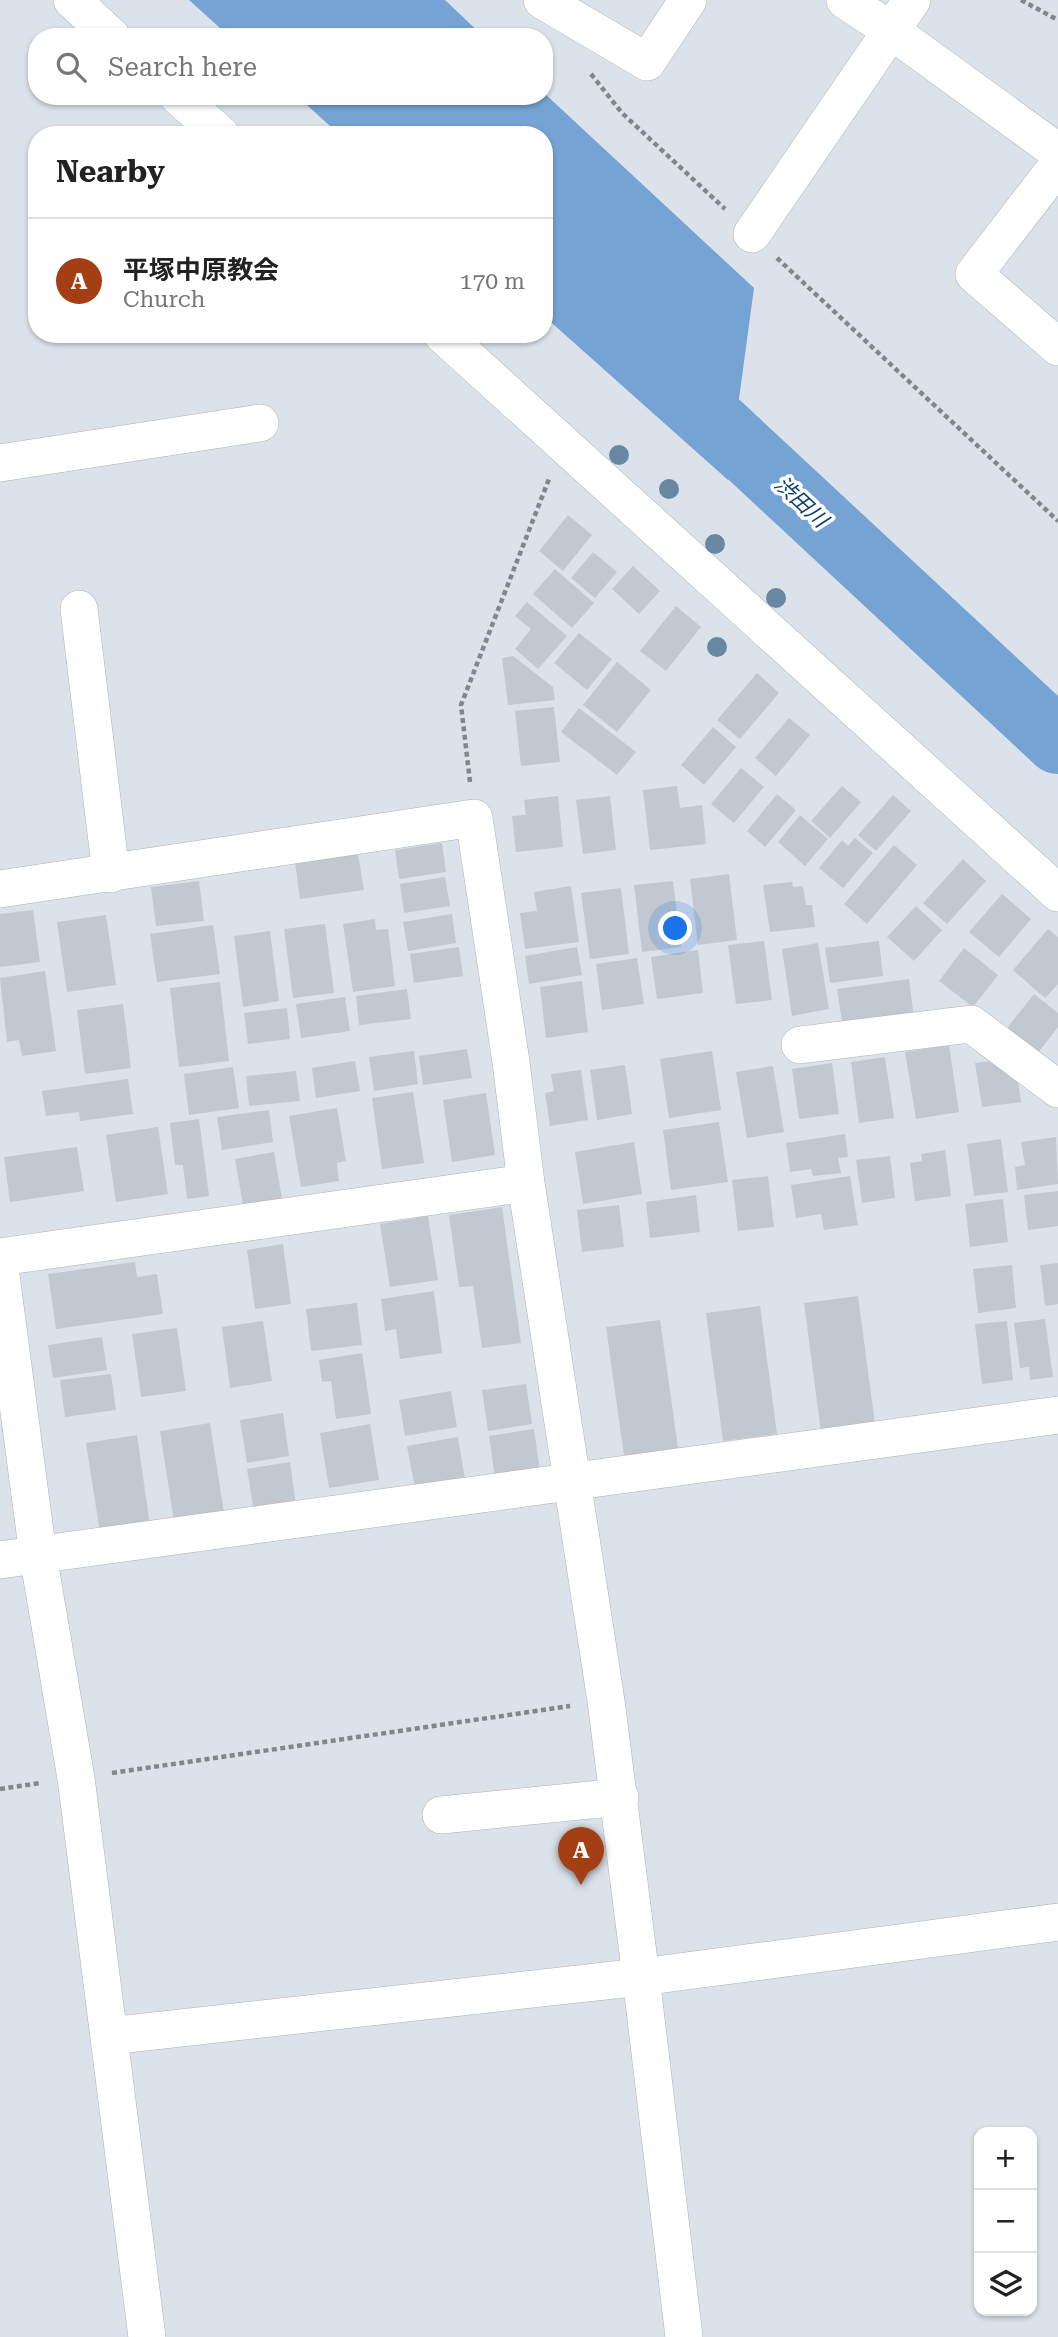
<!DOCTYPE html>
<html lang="en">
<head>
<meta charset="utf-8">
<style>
  :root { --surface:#fff; --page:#f2f2f2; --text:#222; --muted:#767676; --line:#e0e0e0; --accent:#a43f14 }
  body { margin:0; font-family:"Roboto Serif","Noto Sans JP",serif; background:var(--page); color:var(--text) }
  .controls { position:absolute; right:21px; bottom:21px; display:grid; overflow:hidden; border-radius:14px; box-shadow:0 2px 5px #0004 }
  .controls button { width:63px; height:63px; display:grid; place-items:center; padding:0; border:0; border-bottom:2px solid var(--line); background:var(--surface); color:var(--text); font:35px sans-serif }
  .you { position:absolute; left:676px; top:929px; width:24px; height:24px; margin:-18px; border:5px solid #fff; border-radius:50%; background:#1a73e8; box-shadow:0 0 0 10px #1a73e833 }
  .badge { display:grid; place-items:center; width:46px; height:46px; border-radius:50%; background:var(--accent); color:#fff; font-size:23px; font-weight:700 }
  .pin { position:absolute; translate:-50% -58px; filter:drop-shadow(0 2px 4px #0008) }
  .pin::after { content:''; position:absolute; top:37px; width:24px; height:21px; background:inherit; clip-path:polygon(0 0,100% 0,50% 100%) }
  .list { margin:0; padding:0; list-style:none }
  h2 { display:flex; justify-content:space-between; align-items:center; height:91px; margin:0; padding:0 28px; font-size:30px }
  h2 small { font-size:23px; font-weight:400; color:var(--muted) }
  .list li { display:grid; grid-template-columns:46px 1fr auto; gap:21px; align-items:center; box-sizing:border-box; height:126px; padding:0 28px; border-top:2px solid var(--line) }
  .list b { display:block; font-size:26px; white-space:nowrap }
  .list p { margin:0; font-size:23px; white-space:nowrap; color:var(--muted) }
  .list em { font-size:23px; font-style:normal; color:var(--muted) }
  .icon { flex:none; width:38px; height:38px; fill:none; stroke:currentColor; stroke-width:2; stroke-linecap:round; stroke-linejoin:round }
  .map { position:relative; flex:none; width:1058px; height:2337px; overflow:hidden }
  .search { position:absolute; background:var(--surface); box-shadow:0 2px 5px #0004; left:28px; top:28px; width:525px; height:77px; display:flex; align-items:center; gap:18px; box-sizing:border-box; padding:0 24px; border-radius:28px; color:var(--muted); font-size:26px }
  .panel { position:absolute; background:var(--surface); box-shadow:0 2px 5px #0004; left:28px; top:126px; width:525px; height:217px; border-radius:28px }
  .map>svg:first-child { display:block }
</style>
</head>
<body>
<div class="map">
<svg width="1058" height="2337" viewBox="0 0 1058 2337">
  <rect width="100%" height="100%" fill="#dce2ea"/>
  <path fill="#75a3d4" d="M189,0H445L484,37H230Z
    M544,93L754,288L728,480L544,316V135H340L297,96H544Z"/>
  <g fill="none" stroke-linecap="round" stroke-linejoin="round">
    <path stroke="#75a3d4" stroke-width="66" d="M544,263L1058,741"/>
  </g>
  <path fill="#c2c8cf" d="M568,515L592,535L563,571L539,551Z
    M593,552L617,572L595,598L571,578Z
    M633,566L660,591L639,614L612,589Z
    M555,569L594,603L572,628L533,594Z
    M527,602L567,636L538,669L515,649L531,629L515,616Z
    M676,606L701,627L666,671L640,651Z
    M579,633L612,659L587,690L554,663Z
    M513,656L553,687L555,700L508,705L502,658Z
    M617,662L651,690L617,732L583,705Z
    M757,673L779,693L740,739L717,720Z
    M554,707L560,762L521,766L515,711Z
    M579,708L636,752L617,775L561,732Z
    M789,718L810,735L776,776L755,758Z
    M713,727L736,747L704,785L681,765Z
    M741,768L764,787L734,823L711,804Z
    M677,786L680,808L702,805L706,844L650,850L643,790Z
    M842,786L861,802L830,838L811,821Z
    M777,794L796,810L765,847L747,831Z
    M893,795L911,811L876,851L858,835Z
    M558,796L563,847L516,852L512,816L526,815L524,800Z
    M610,796L616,850L583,854L576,800Z
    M800,815L828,839L805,866L778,842Z
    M855,838L873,853L843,888L819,868L842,840L848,846Z
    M442,843L446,872L399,879L395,850Z
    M894,845L917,865L867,924L844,904Z
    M358,854L364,890L300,899L295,862Z
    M963,859L986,881L947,924L923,903Z
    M729,874L737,940L698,945L690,879Z
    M445,877L450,906L404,913L400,884Z
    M199,881L204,921L156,926L151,887Z
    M673,881L681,947L642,952L634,885Z
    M792,882L793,887L803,886L806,905H812L815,927L770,932L763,885Z
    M571,886L579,942L525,949L520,913L537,911L534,892Z
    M621,888L629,954L590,959L581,893Z
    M1002,894L1031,919L999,957L969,932Z
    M916,906L942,930L914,961L887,937Z
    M33,910L40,962L0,967V914Z
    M452,914L456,943L408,951L403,922Z
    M106,915L116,985L67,992L57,922Z
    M375,919L376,930L388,929L395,986L353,992L343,924Z
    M325,924L334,993L293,998L284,929Z
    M213,925L220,974L157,982L150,934Z
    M1048,929L1058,937V984L1045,998L1013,970Z
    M270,931L279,1001L243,1007L234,936Z
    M764,941L772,1000L736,1004L728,945Z
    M879,941L883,976L830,983L825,948Z
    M818,943L829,1009L792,1016L782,949Z
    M459,947L463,976L414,983L410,954Z
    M577,947L582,975L529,984L525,956Z
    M964,948L998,975L973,1007L939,981Z
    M698,950L703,993L657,999L651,957Z
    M637,958L644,1004L602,1010L596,964Z
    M45,971L56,1051L22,1056L19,1040L7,1042L0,978Z
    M909,979L914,1018L843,1028L837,989Z
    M582,981L588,1032L546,1038L540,987Z
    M220,982L229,1061L179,1067L170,988Z
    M407,989L411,1019L359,1025L356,996Z
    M1034,994L1058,1013V1027L1035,1057L1004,1032Z
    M345,997L350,1031L301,1038L296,1004Z
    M123,1004L131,1068L85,1074L77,1010Z
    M287,1008L290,1039L248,1044L244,1013Z
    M949,1045L959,1112L916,1119L905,1052Z
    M467,1049L472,1078L423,1085L419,1056Z
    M414,1051L418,1084L374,1091L369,1057Z
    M712,1051L721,1110L669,1118L660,1059Z
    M885,1057L894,1118L859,1123L851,1062Z
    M998,1060L1017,1074L1021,1102L982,1107L975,1063Z
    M355,1061L360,1091L316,1098L312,1068Z
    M832,1063L839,1114L799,1119L792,1069Z
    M625,1065L632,1114L597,1120L590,1070Z
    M773,1066L784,1132L747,1138L736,1072Z
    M233,1067L239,1108L189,1115L184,1074Z
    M581,1070L588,1120L550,1126L545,1093L554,1091L551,1074Z
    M296,1071L300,1101L249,1106L246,1076Z
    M128,1079L133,1114L80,1121L79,1112L46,1116L42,1091Z
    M413,1092L424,1163L382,1169L372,1098Z
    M486,1093L495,1155L452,1162L443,1100Z
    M337,1108L346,1161L337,1163L339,1181L301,1187L289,1116Z
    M269,1110L273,1142L222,1150L217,1117Z
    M199,1119L209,1196L187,1199L183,1165H175L170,1123Z
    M719,1122L728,1182L671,1190L663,1130Z
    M158,1127L168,1194L116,1202L106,1135Z
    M845,1134L848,1157L838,1158L841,1173L813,1176L811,1169L790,1172L786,1143Z
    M1056,1137L1058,1184L1017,1190L1015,1167L1025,1165L1021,1142Z
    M1001,1139L1008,1192L974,1196L967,1144Z
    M634,1142L642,1194L583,1204L575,1152Z
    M77,1147L84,1191L10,1202L4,1157Z
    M945,1150L951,1196L915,1201L910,1163L922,1161L921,1154Z
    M274,1152L282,1199L243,1205L235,1159Z
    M890,1156L895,1198L862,1203L856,1160Z
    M768,1176L774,1227L738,1231L732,1180Z
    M850,1176L858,1225L824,1230L821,1214L796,1218L791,1185Z
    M1058,1191V1226L1028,1230L1024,1195Z
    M696,1195L700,1232L650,1238L646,1202Z
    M1003,1199L1008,1242L970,1247L965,1204Z
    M619,1205L624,1247L582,1252L577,1210Z
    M502,1207L521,1343L482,1348L473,1286L459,1287L449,1215Z
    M428,1216L438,1280L390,1287L380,1224Z
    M283,1244L291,1304L255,1309L247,1250Z
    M135,1262L137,1277L157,1274L163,1314L56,1329L48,1274Z
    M1058,1263V1304L1045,1306L1040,1265Z
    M1012,1265L1016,1308L978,1313L973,1269Z
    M434,1291L442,1353L400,1359L396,1329L385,1331L381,1299Z
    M858,1296L875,1424L821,1432L804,1303Z
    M357,1303L362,1345L311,1351L306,1309Z
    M760,1306L777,1434L723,1441L706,1313Z
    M1045,1319L1053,1377L1030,1380L1029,1367L1020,1368L1014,1323Z
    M660,1320L678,1448L624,1456L606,1327Z
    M263,1321L272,1381L230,1388L222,1327Z
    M1007,1321L1013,1380L982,1384L975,1324Z
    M177,1328L186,1391L141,1397L132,1334Z
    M102,1337L107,1370L53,1378L48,1345Z
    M362,1353L371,1414L336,1419L331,1381L322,1382L319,1360Z
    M111,1374L116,1410L65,1417L60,1380Z
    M526,1384L532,1424L488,1431L482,1390Z
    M451,1391L457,1427L405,1436L399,1400Z
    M283,1413L289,1456L247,1463L240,1420Z
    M210,1423L224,1513L174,1522L160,1431Z
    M370,1424L379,1480L329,1488L320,1433Z
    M534,1429L540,1471L495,1478L489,1436Z
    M137,1435L150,1525L100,1533L86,1443Z
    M458,1437L465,1479L415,1488L407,1446Z
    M290,1462L296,1506L254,1513L247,1469Z"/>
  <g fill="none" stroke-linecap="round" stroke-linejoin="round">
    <g stroke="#adb3ba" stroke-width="38">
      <path id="minor" d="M72,0L112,37
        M542,0L647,62L688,0
        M845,0L890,30L1058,152
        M178,96L221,135
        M1058,165L974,274L1058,347
        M752,234L912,0
        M442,334L1058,893
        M0,463L260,423
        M79,609L111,874
        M0,889L474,818L511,1062L526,1183L606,1701L641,1977L1058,1922
        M800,1045L971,1024L1058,1089
        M0,1257L526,1183
        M0,1268L38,1555L76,1778L147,2337
        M0,1560L1058,1415
        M441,1815L620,1797
        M109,2036L641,1977L684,2337"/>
    </g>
    <path stroke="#82868c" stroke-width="4.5" stroke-dasharray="5 3.5" stroke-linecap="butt" d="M1021,0L1058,20
      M591,74L622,113L725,209
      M777,258L1058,521
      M470,782L461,705L549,479
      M112,1773L570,1706
      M0,1789L40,1783"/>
    <use href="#minor" stroke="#fff" stroke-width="37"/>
  </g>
  <g fill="#6787a3">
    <circle cx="619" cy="455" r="10"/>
    <circle cx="669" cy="489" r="10"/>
    <circle cx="715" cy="544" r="10"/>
    <circle cx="776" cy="598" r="10"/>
    <circle cx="717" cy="647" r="10"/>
  </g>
  <g text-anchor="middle" stroke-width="7" stroke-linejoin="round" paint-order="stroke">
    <g font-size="21" font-style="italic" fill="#0b3f6c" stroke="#fff">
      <text transform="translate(801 502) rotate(43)" y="7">渋田川</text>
    </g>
  </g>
</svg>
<div class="controls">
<button>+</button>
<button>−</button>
<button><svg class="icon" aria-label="layers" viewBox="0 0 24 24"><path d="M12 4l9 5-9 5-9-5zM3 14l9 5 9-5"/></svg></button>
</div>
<div class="you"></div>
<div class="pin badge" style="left:581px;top:1885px">A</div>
<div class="search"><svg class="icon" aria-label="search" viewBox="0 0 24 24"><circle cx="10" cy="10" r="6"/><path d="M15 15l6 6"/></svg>Search here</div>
<section class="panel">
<h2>Nearby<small></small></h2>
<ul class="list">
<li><span class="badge">A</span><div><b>平塚中原教会</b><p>Church</p></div><em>170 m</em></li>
</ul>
</section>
</div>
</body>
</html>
